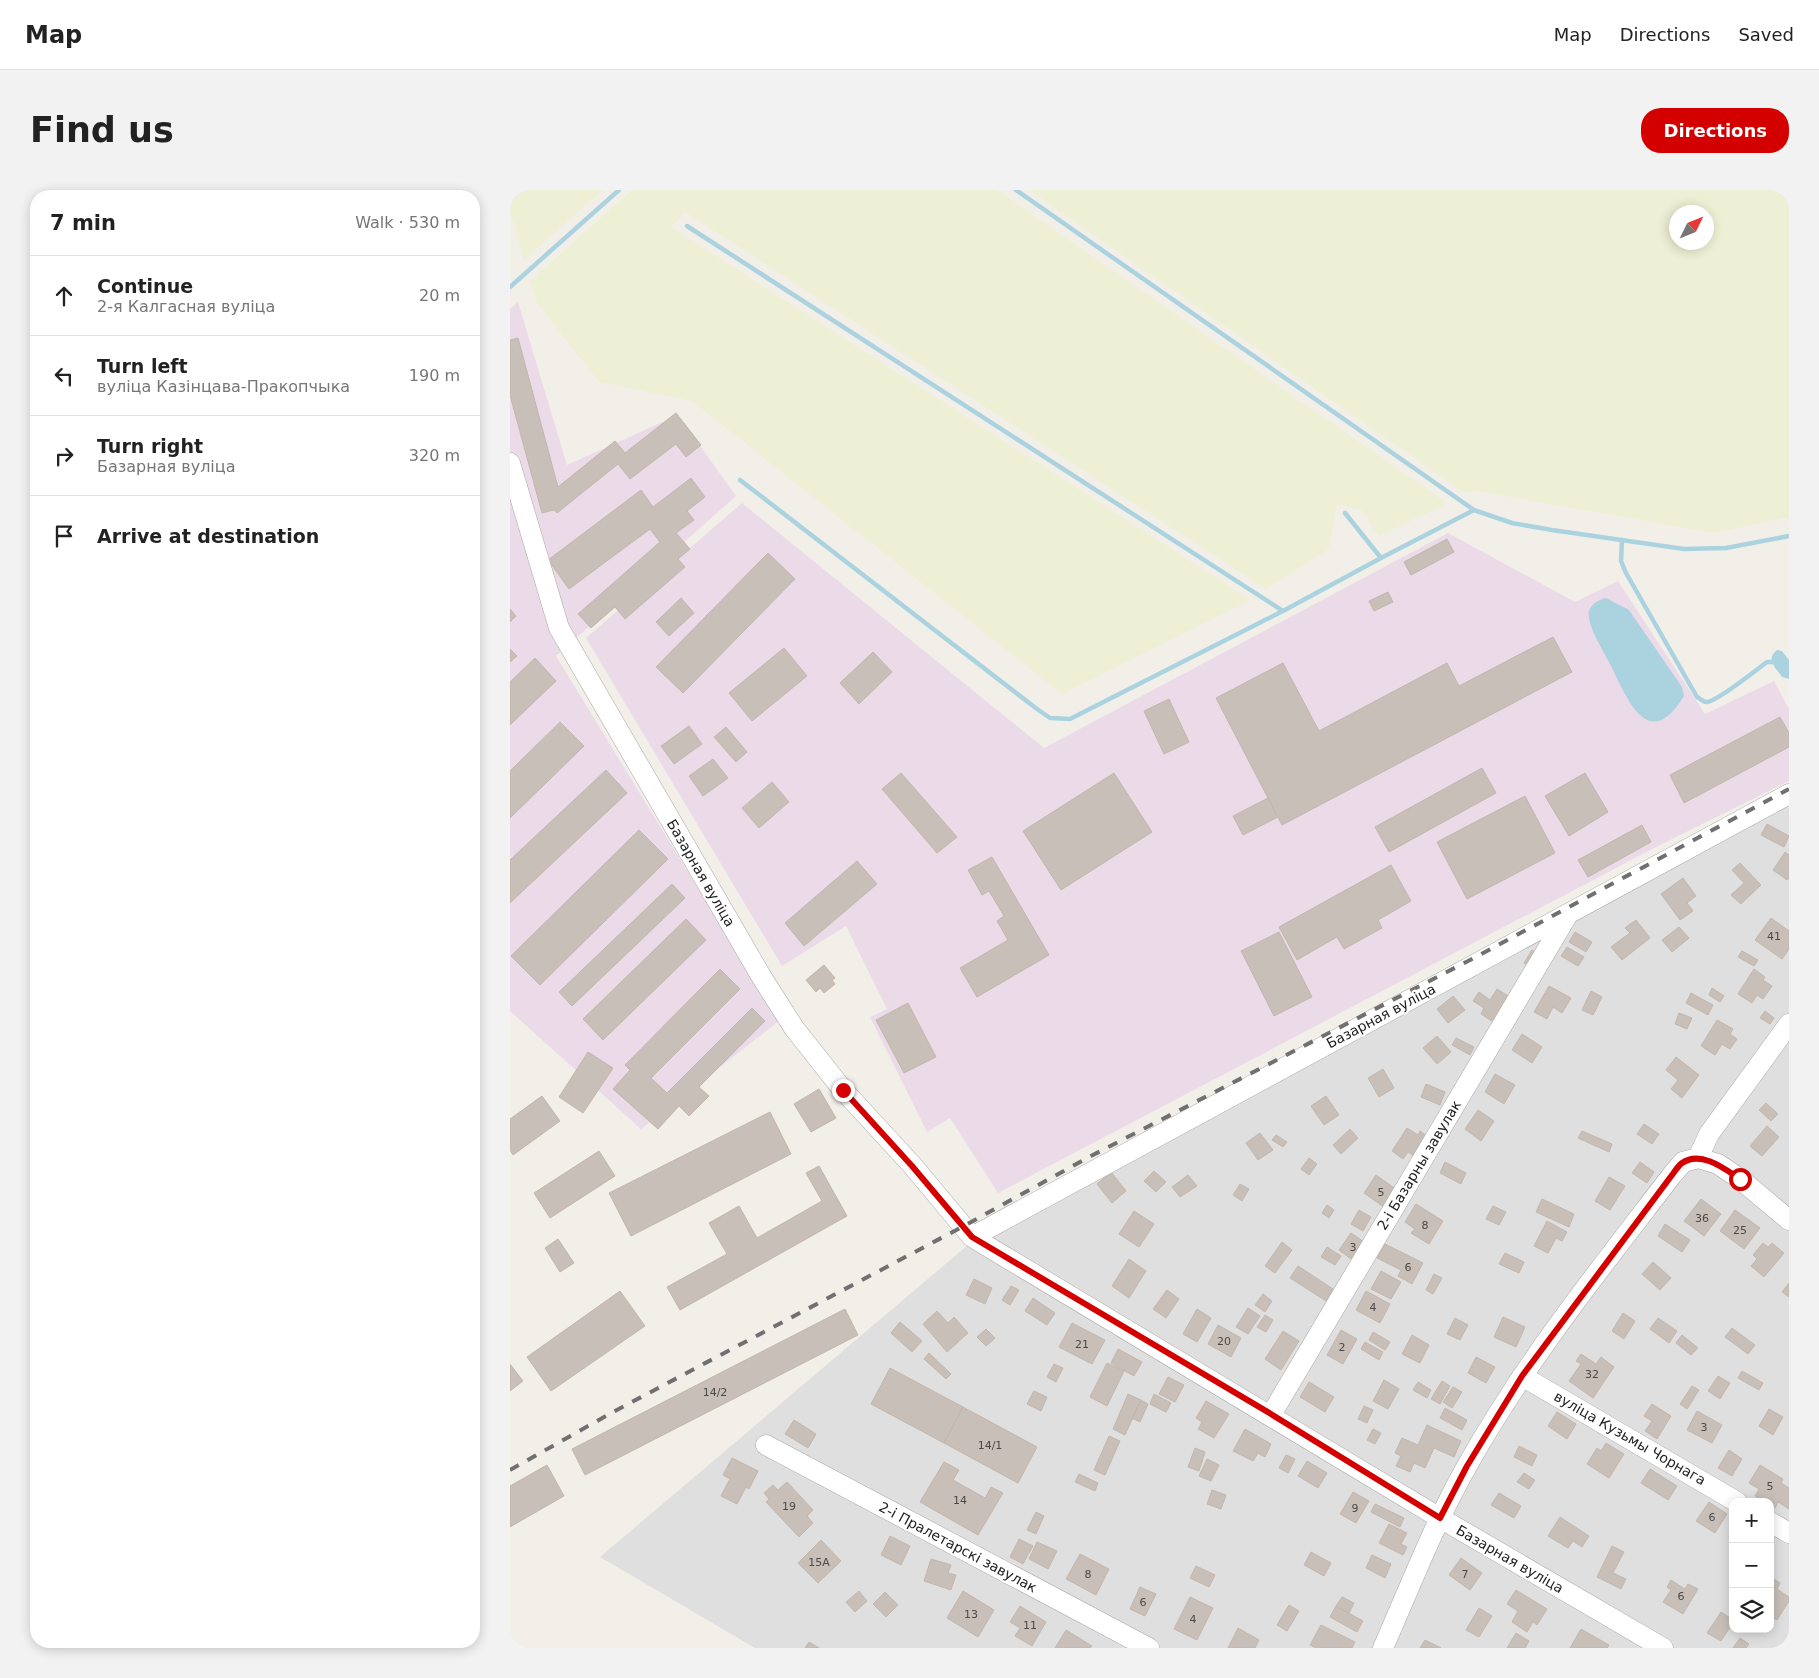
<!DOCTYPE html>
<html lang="en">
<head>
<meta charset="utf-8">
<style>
  :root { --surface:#fff; --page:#f2f2f2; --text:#222; --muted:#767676; --line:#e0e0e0; --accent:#d40000 }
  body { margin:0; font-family:"DejaVu Sans",sans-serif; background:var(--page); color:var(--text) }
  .controls { position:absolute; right:15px; bottom:15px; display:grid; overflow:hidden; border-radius:10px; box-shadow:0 2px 12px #0003 }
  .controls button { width:45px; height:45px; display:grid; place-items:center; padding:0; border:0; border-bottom:1px solid var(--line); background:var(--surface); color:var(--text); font:25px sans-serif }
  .compass { position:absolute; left:1159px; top:15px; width:45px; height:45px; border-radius:50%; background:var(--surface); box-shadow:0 2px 12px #0003; rotate:47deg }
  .stop { position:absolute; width:15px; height:15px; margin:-11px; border:4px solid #d40000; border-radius:50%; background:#fff }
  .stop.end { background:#d40000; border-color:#fff; box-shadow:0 1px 5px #0008 }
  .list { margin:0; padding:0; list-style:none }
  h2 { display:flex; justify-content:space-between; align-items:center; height:65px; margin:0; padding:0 20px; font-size:21px }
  h2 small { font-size:16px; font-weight:400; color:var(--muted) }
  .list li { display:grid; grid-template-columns:32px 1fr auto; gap:15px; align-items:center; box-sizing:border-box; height:80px; padding:0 20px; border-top:1px solid var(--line) }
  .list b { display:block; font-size:19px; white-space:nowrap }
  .list p { margin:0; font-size:16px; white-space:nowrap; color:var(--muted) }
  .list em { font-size:16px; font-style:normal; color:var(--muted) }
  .icon { flex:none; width:28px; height:28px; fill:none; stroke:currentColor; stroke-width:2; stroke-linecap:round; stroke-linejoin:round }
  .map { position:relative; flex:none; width:1279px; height:1458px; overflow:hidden; border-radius:20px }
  header { display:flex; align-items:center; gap:30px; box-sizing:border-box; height:70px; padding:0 25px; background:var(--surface); border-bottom:1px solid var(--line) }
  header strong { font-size:24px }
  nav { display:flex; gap:28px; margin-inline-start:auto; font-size:18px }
  .intro { display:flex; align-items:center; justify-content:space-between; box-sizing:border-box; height:120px; padding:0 30px }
  h1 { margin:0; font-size:35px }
  .button { padding:12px 22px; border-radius:20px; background:var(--accent); color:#fff; font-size:18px; font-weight:700 }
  main { display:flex; gap:30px; padding:0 30px }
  aside { flex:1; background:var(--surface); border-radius:20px; box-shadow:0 2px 12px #0003 }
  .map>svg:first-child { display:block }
</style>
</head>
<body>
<header>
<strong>Map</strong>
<nav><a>Map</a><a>Directions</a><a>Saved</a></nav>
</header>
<div class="intro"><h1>Find us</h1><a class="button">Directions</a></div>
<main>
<aside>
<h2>7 min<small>Walk · 530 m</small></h2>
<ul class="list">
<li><svg class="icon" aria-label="ahead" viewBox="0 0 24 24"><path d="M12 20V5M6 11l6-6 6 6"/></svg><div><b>Continue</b><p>2-я Калгасная вуліца</p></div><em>20 m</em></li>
<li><svg class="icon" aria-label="left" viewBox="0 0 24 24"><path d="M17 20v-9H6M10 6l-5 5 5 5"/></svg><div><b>Turn left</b><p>вуліца Казінцава-Пракопчыка</p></div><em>190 m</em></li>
<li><svg class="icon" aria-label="right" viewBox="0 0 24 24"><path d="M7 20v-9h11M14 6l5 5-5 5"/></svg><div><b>Turn right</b><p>Базарная вуліца</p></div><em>320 m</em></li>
<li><svg class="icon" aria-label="arrive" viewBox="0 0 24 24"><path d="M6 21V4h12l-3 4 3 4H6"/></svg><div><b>Arrive at destination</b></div></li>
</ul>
</aside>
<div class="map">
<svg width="1279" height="1458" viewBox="0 0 1279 1458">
  <rect width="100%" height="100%" fill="#f2efe9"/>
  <path fill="#e0dfdf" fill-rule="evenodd" d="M1279,611V1458H245L90,1367L459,1054ZM1223,1312H1260V1439H1223Z"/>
  <path fill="#ebdbe8" d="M8,112L57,275L168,225L226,306L46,466L269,831L131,939L0,821V119Z
    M232,313L534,558L938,343L1065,412L1108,391L1195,524L1264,491L1279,519V591L1146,657L488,1003L440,928L417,942L360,827L377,819L336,736L272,776L76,448Z"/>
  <path fill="#eef0d5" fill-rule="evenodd" d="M0,0H93L14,70L0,20Z
    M122,0H487L937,313L869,346L851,320L827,314L819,359L756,399L175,22L161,37L741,410L552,504L182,211L89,192L27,113L20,91Z
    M519,0H1279V327L1204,343L966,301L953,302ZM1196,22V52H1166V22Z"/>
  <path fill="#aad3df" d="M1096,408L1119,420L1172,497L1174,506C1138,565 1117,508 1100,474C1094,462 1076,434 1079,421C1081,414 1090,409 1096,408Z
    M1267,460L1272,461L1279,470V489L1272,487C1266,478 1255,469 1267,460Z"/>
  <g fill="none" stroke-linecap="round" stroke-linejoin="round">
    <path stroke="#aad3df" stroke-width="4.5" d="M506,0L964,320L1002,333L1042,340L1174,359L1216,358L1279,346
      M177,36L773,421
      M0,97L109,0
      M230,290L527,519L540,528L560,529L773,421L871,368L964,320
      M835,323L871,368
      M1112,350L1111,371L1116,383L1187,507C1191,509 1193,512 1197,512C1208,511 1246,480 1257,472H1266"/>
  </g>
  <path fill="#c7bfb8" stroke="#c4b6ab" d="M8,148L48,297L105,251L115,263L166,223L191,255L176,267L166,254L120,289L108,274L47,323L44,320L32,323L0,205V150Z
    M181,288L195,307L177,321L184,330L166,343L180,359L168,369L175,377L115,429L105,417L81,438L68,424L150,352L140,339L59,399L38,370L131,300L143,317Z
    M937,349L944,362L901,385L894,372Z
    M258,363L285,389L173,503L146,477Z
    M878,402L883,412L864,421L859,411Z
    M171,408L184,423L159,446L146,432Z
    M0,419L6,426L0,432Z
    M1043,447L1062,482L772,635L706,508L773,473L809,541L937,473L949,496Z
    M274,458L297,486L242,531L219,503Z
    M0,459L7,466L0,472Z
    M363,462L382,482L349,514L330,493Z
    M25,468L46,491L0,535V492Z
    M659,509L679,552L654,564L634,521Z
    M1270,527L1279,543V557L1174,613L1160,585Z
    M50,532L74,556L0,628V581Z
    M179,536L192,554L164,574L151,556Z
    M216,537L237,562L226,572L204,547Z
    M203,569L218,588L193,606L179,586Z
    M972,578L986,603L879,662L865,637Z
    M96,580L117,603L0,713V670Z
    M391,583L447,647L427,663L372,599Z
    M604,583L642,642L551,700L513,641Z
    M1075,583L1098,622L1059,646L1035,606Z
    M262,592L279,612L249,638L232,618Z
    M1015,606L1045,663L957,709L927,652Z
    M758,608L768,627L733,645L723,626Z
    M1257,634L1279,646L1274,657L1251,645Z
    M1132,635L1141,652L1078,687L1068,670Z
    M129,640L158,669L30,795L1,766Z
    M1275,662L1279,665V688L1277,690L1263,680Z
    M482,667L539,765L467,807L450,778L498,750L487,731L494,726L479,701L472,705L458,680Z
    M347,671L367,694L294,756L275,733Z
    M1230,673L1251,695L1231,714L1221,705L1234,693L1222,680Z
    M881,675L901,711L868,730L872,738L834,759L827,747L787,770L769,737Z
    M1173,688L1186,706L1177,713L1183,721L1170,730L1151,704Z
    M162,694L175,708L62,816L49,802Z
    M1261,728L1279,741V759L1272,769L1245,750Z
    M176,729L196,750L93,850L73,829Z
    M1126,730L1140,748L1112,770L1101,757L1120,743L1115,738Z
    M1169,737L1179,748L1162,762L1152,750Z
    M769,742L802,807L764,826L731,761Z
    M1065,742L1082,752L1076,762L1059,752Z
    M1057,757L1074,767L1068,776L1051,766Z
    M1022,760L1030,765L1021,778L1014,773Z
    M1232,761L1248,770L1244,776L1228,767Z
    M314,775L325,788L322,790L325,794L314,803L310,798L306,802L296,790Z
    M210,779L230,799L141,888L157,903L242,818L255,831L189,897L199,906L179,926L169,916L148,939L103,899L120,880L115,875Z
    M1244,779L1255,787L1253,790L1262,796L1253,809L1247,805L1242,813L1228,804Z
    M1039,796L1061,808L1052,823L1043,817L1037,829L1024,822Z
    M1202,798L1214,806L1210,812L1199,805Z
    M987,799L1001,808L985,833L971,824L974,818L963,811L969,802L980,810Z
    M1081,801L1092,807L1083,825L1072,820Z
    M1181,803L1203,815L1198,825L1176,813Z
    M943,806L955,820L938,833L927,819Z
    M398,813L426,867L394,883L366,830Z
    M1255,821L1264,828L1260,834L1250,828Z
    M1169,823L1182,828L1177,839L1165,834Z
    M1207,830L1223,839L1220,844L1227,849L1220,859L1212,854L1205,865L1191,856Z
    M1012,844L1032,857L1022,873L1002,860Z
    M927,846L941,862L927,874L913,858Z
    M946,848L964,857L960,865L942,855Z
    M78,862L103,878L73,923L49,907Z
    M1166,867L1189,885L1172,908L1161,899L1168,890L1156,880Z
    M873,879L884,898L869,907L858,888Z
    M985,884L1005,895L994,914L975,902Z
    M916,894L935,902L930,915L911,907Z
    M309,899L326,928L301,942L284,914Z
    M32,906L50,931L3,965L0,960V929Z
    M816,906L829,925L814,935L801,916Z
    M1256,913L1268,924L1261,931L1249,920Z
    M968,920L984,931L971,951L955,939Z
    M260,922L281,964L121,1046L99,1003Z
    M1134,934L1149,944L1142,954L1127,944Z
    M1257,936L1269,947L1252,966L1240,956Z
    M897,938L908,945L910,941L920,948L907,968L898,962L893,969L882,961Z
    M840,939L848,948L831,964L823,955Z
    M1072,941L1102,954L1099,962L1068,948Z
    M750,943L763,960L748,970L736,953Z
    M766,945L777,952L773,957L762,950Z
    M89,961L105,986L40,1028L24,1003Z
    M799,968L807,974L799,985L791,979Z
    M935,972L956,983L951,994L930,983Z
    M1130,972L1144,982L1137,993L1122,983Z
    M309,976L337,1026L170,1120L157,1097L217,1064L199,1033L229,1016L247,1048L312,1011L296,983Z
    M644,981L656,992L646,1002L634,991Z
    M601,982L616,1001L602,1013L587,994Z
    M678,985L687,996L670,1007L662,997Z
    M866,985L887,1000L875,1018L854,1003Z
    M1099,987L1115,996L1100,1020L1085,1011Z
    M730,994L739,999L732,1011L723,1005Z
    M1032,1009L1064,1024L1059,1037L1026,1022Z
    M1191,1009L1211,1024L1194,1046L1174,1031Z
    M906,1014L933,1031L919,1054L901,1043L905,1039L895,1032Z
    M817,1015L824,1020L819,1028L812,1023Z
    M983,1016L996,1022L989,1035L976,1029Z
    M849,1020L861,1027L853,1041L841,1034Z
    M1225,1020L1250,1038L1234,1059L1210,1041Z
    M624,1021L644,1034L629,1057L609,1044Z
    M1037,1031L1057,1042L1052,1051L1046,1048L1038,1063L1024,1056Z
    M1155,1034L1180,1050L1172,1062L1148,1046Z
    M841,1043L857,1054L845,1072L829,1060Z
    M48,1049L64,1073L50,1082L35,1058Z
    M772,1052L782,1060L765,1083L755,1076Z
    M1253,1053L1258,1057L1262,1053L1274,1063L1254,1087L1241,1076L1247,1069L1243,1065Z
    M875,1054L913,1073L902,1094L888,1086L891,1080L867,1068Z
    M817,1057L831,1066L825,1075L811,1067Z
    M995,1063L1014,1072L1009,1083L989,1074Z
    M619,1069L636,1081L619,1108L602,1096Z
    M1143,1072L1161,1088L1150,1100L1132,1084Z
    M788,1076L823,1099L816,1111L780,1088Z
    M871,1081L891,1092L881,1109L861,1099Z
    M924,1084L932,1088L923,1104L916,1100Z
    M464,1089L482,1098L475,1114L456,1105Z
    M1279,1093V1107L1272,1102Z
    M501,1096L509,1100L500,1115L492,1110Z
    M657,1100L669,1109L656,1128L643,1119Z
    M110,1101L135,1136L41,1201L17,1167Z
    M856,1101L880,1114L870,1133L846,1120Z
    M753,1104L762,1111L755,1122L745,1115Z
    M523,1108L545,1123L537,1135L515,1121Z
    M738,1118L750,1126L738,1144L726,1137Z
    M335,1119L348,1145L75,1285L62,1259Z
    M687,1119L701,1128L687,1152L673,1144Z
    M427,1121L438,1133L444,1127L458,1143L437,1162L413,1134Z
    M1113,1123L1125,1131L1114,1149L1102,1141Z
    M755,1125L763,1130L756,1142L747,1137Z
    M993,1127L1015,1137L1006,1157L984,1147Z
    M945,1128L958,1135L950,1150L937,1144Z
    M1148,1128L1167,1141L1159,1153L1140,1139Z
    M390,1132L412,1151L402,1162L381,1143Z
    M562,1133L595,1150L582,1174L549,1157Z
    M708,1135L731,1148L721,1167L698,1154Z
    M1222,1138L1245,1155L1238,1164L1215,1147Z
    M476,1139L485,1148L476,1156L467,1147Z
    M831,1140L847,1149L833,1174L817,1165Z
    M773,1141L789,1151L771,1180L755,1169Z
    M863,1142L880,1152L875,1160L859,1150Z
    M902,1145L919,1155L910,1173L892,1164Z
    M1172,1145L1188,1158L1181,1165L1166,1153Z
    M855,1152L873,1162L869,1170L851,1159Z
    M608,1159L632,1172L624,1186L601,1173Z
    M419,1163L441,1184L436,1189L414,1169Z
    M1071,1164L1086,1174L1091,1167L1104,1177L1083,1208L1059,1191L1071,1174L1066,1171Z
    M966,1167L985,1177L976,1193L958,1183Z
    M597,1173L614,1181L597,1216L580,1207Z
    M0,1174L13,1191L0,1201Z
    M544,1174L553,1178L546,1192L537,1187Z
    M380,1178L453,1217L434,1253L361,1214Z
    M1232,1181L1253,1193L1249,1200L1228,1188Z
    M1208,1186L1220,1193L1210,1209L1198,1201Z
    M658,1187L674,1195L665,1212L649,1204Z
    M874,1190L889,1199L878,1219L863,1211Z
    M932,1191L940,1196L930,1214L921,1209Z
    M799,1192L824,1207L815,1222L790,1207Z
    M908,1192L921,1200L917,1208L903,1200Z
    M1182,1196L1189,1200L1177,1219L1170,1214Z
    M943,1197L952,1202L942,1218L933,1212Z
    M524,1201L537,1207L531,1221L517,1214Z
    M618,1204L631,1210L615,1245L603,1239Z
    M644,1204L661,1213L656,1222L640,1214Z
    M631,1210L638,1214L630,1232L622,1228Z
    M696,1211L719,1224L704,1248L688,1239L692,1232L686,1228Z
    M1142,1214L1161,1226L1147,1249L1135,1241L1142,1231L1134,1226Z
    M854,1216L863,1220L857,1233L848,1229Z
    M453,1217L527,1257L508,1293L434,1253Z
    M935,1218L957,1230L952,1240L930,1228Z
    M1259,1219L1273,1227L1263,1245L1249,1236Z
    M1187,1221L1212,1235L1202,1253L1177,1240Z
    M1047,1222L1066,1234L1057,1249L1038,1236Z
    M284,1230L306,1244L298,1258L275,1244Z
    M917,1235L951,1251L944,1267L924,1258L915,1278L904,1273L900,1282L886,1276L891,1266L885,1263L892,1248L908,1255Z
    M735,1239L761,1254L755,1267L748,1263L743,1271L723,1261Z
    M863,1239L871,1243L865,1254L857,1250Z
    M599,1246L610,1251L595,1285L584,1280Z
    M1096,1253L1114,1264L1099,1288L1077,1274L1087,1258L1091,1261Z
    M1009,1256L1027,1265L1022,1276L1004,1267Z
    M685,1258L695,1262L689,1281L678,1277Z
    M1219,1260L1232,1269L1222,1286L1208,1278Z
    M776,1265L785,1269L778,1283L769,1278Z
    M222,1268L248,1281L239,1299L236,1297L227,1314L211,1306L220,1289L213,1285Z
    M697,1269L709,1275L701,1291L689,1286Z
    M797,1271L817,1283L808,1298L788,1286Z
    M434,1272L449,1280L443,1290L475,1308L481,1297L493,1303L468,1345L410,1312Z
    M37,1275L54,1306L0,1337V1296Z
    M1250,1275L1273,1289L1271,1293L1279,1298V1319L1268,1312L1265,1318L1260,1315V1312H1254L1245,1306L1249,1299L1239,1293Z
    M1140,1279L1167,1296L1158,1310L1131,1293Z
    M1014,1283L1025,1290L1019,1299L1007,1292Z
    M569,1284L588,1293L585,1301L565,1292Z
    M277,1292L303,1320L297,1326L303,1333L289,1347L256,1312L259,1309L254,1303L263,1295L268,1300Z
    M702,1300L716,1305L711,1319L697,1314Z
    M843,1302L859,1311L846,1333L830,1324Z
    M989,1303L1011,1316L1004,1328L981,1315Z
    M1199,1312L1217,1324L1205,1343L1186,1331Z
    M865,1314L894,1328L890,1337L861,1322Z
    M526,1322L534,1326L526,1344L517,1340Z
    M1050,1327L1079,1346L1072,1357L1063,1351L1058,1358L1038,1346Z
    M879,1334L897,1343L891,1354L897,1357L893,1365L869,1353Z
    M380,1346L400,1356L391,1375L371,1365Z
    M509,1349L523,1356L513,1374L500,1367Z
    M311,1350L331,1371L308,1393L288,1373Z
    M527,1352L547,1361L538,1379L519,1369Z
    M1102,1356L1114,1362L1103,1383L1116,1389L1111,1399L1087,1387Z
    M801,1362L821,1373L814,1386L794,1375Z
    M570,1364L599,1379L586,1405L556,1389Z
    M862,1365L881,1374L875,1388L856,1378Z
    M951,1368L972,1383L960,1400L939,1385Z
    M421,1369L441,1375L438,1383L446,1385L441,1400L414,1391Z
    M686,1376L705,1385L699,1397L680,1388Z
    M1264,1389L1270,1393L1267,1399L1279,1407V1411L1267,1430L1260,1426V1395Z
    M1161,1390L1175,1399L1178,1394L1188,1399L1173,1424L1153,1412L1161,1400L1157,1397Z
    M630,1397L646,1404L635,1426L620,1419Z
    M1006,1400L1037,1419L1027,1435L1023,1432L1017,1442L1002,1432L1008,1421L997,1414Z
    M349,1401L357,1411L345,1422L336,1412Z
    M453,1401L484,1420L468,1447L437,1428Z
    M375,1402L388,1415L376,1427L363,1414Z
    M680,1407L703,1418L687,1450L664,1439Z
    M832,1407L844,1413L839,1423L826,1416Z
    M779,1415L789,1421L777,1441L767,1435Z
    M510,1416L536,1432L522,1456L505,1446L510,1438L500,1432Z
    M826,1416L853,1431L847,1442L820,1427Z
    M969,1418L982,1426L969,1447L956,1440Z
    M1211,1422L1223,1430V1433L1211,1451L1197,1443Z
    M811,1435L845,1452L842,1458H806L800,1455Z
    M728,1438L749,1450L745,1458H718Z
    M1071,1439L1099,1455L1097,1458H1060Z
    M556,1440L582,1456L580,1458H545Z
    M1006,1443L1019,1451L1015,1458H997Z
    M1230,1448L1239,1454L1236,1458H1223Z
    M915,1450L931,1458H910Z
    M299,1452L309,1458H295Z"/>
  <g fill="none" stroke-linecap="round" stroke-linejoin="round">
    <g stroke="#a9a9a9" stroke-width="21">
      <path id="minor" d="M0,273L49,438L251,786L284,838L333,900L402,975L462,1047L930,1328L1153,1458
        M1188,968L1199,944L1279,834
        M1188,968L1208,974L1230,989L1279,1030
        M462,1047L1279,604
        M1012,1186L1227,1312
        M761,1225L1057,726
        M256,1255L639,1458
        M1260,1332L1279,1343
        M873,1458C900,1397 924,1334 957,1276C1015,1172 1090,1079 1162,985L1173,972L1188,968"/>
    </g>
    <use href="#minor" stroke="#fff" stroke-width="20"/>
    <path stroke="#707070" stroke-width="4" stroke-dasharray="10 10" stroke-linecap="butt" d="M0,1280L103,1222L452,1037L581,966L962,769L1279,599"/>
  </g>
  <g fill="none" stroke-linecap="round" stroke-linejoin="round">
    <path stroke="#d40000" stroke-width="6" d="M333,900L402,976L462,1047L761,1224L930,1328L957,1276L1012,1186L1162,985C1165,981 1168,976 1172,973C1191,960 1215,979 1230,989"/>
  </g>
  <g text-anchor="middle" stroke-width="4" stroke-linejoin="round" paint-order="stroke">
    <g font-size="11" fill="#4b4948">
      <text x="1264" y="750">41</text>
      <text x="871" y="1006">5</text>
      <text x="1192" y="1032">36</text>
      <text x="915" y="1039">8</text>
      <text x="1230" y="1044">25</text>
      <text x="843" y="1061">3</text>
      <text x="898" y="1081">6</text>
      <text x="863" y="1121">4</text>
      <text x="714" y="1155">20</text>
      <text x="572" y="1158">21</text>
      <text x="832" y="1161">2</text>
      <text x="1082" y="1188">32</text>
      <text x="205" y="1206">14/2</text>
      <text x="1194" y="1241">3</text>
      <text x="480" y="1259">14/1</text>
      <text x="1260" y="1300">5</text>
      <text x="450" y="1314">14</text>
      <text x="279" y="1320">19</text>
      <text x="845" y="1322">9</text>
      <text x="1202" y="1331">6</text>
      <text x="309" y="1376">15А</text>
      <text x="578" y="1388">8</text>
      <text x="955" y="1388">7</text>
      <text x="1171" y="1410">6</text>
      <text x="633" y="1416">6</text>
      <text x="461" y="1428">13</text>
      <text x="683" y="1433">4</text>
      <text x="520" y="1439">11</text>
    </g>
    <g font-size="14" fill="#222" stroke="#fff">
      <text transform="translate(191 683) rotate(60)" y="5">Базарная вуліца</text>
      <text transform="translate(871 826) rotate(-28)" y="5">Базарная вуліца</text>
      <text transform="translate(909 975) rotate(-59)" y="5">2-і Базарны завулак</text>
      <text transform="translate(1120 1248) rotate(30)" y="5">вуліца Кузьмы Чорнага</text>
      <text transform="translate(448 1357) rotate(28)" y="5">2-і Пралетарскі завулак</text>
      <text transform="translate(1000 1369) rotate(30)" y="5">Базарная вуліца</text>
    </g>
  </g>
</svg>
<div class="controls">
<button>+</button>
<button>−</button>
<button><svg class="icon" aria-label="layers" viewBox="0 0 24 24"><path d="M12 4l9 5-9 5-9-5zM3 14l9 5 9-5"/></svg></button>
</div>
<svg class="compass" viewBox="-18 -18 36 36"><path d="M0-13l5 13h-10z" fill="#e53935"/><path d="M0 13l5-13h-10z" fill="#767676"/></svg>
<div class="stop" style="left:1230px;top:989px"></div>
<div class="stop end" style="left:333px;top:900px"></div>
</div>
</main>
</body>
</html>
